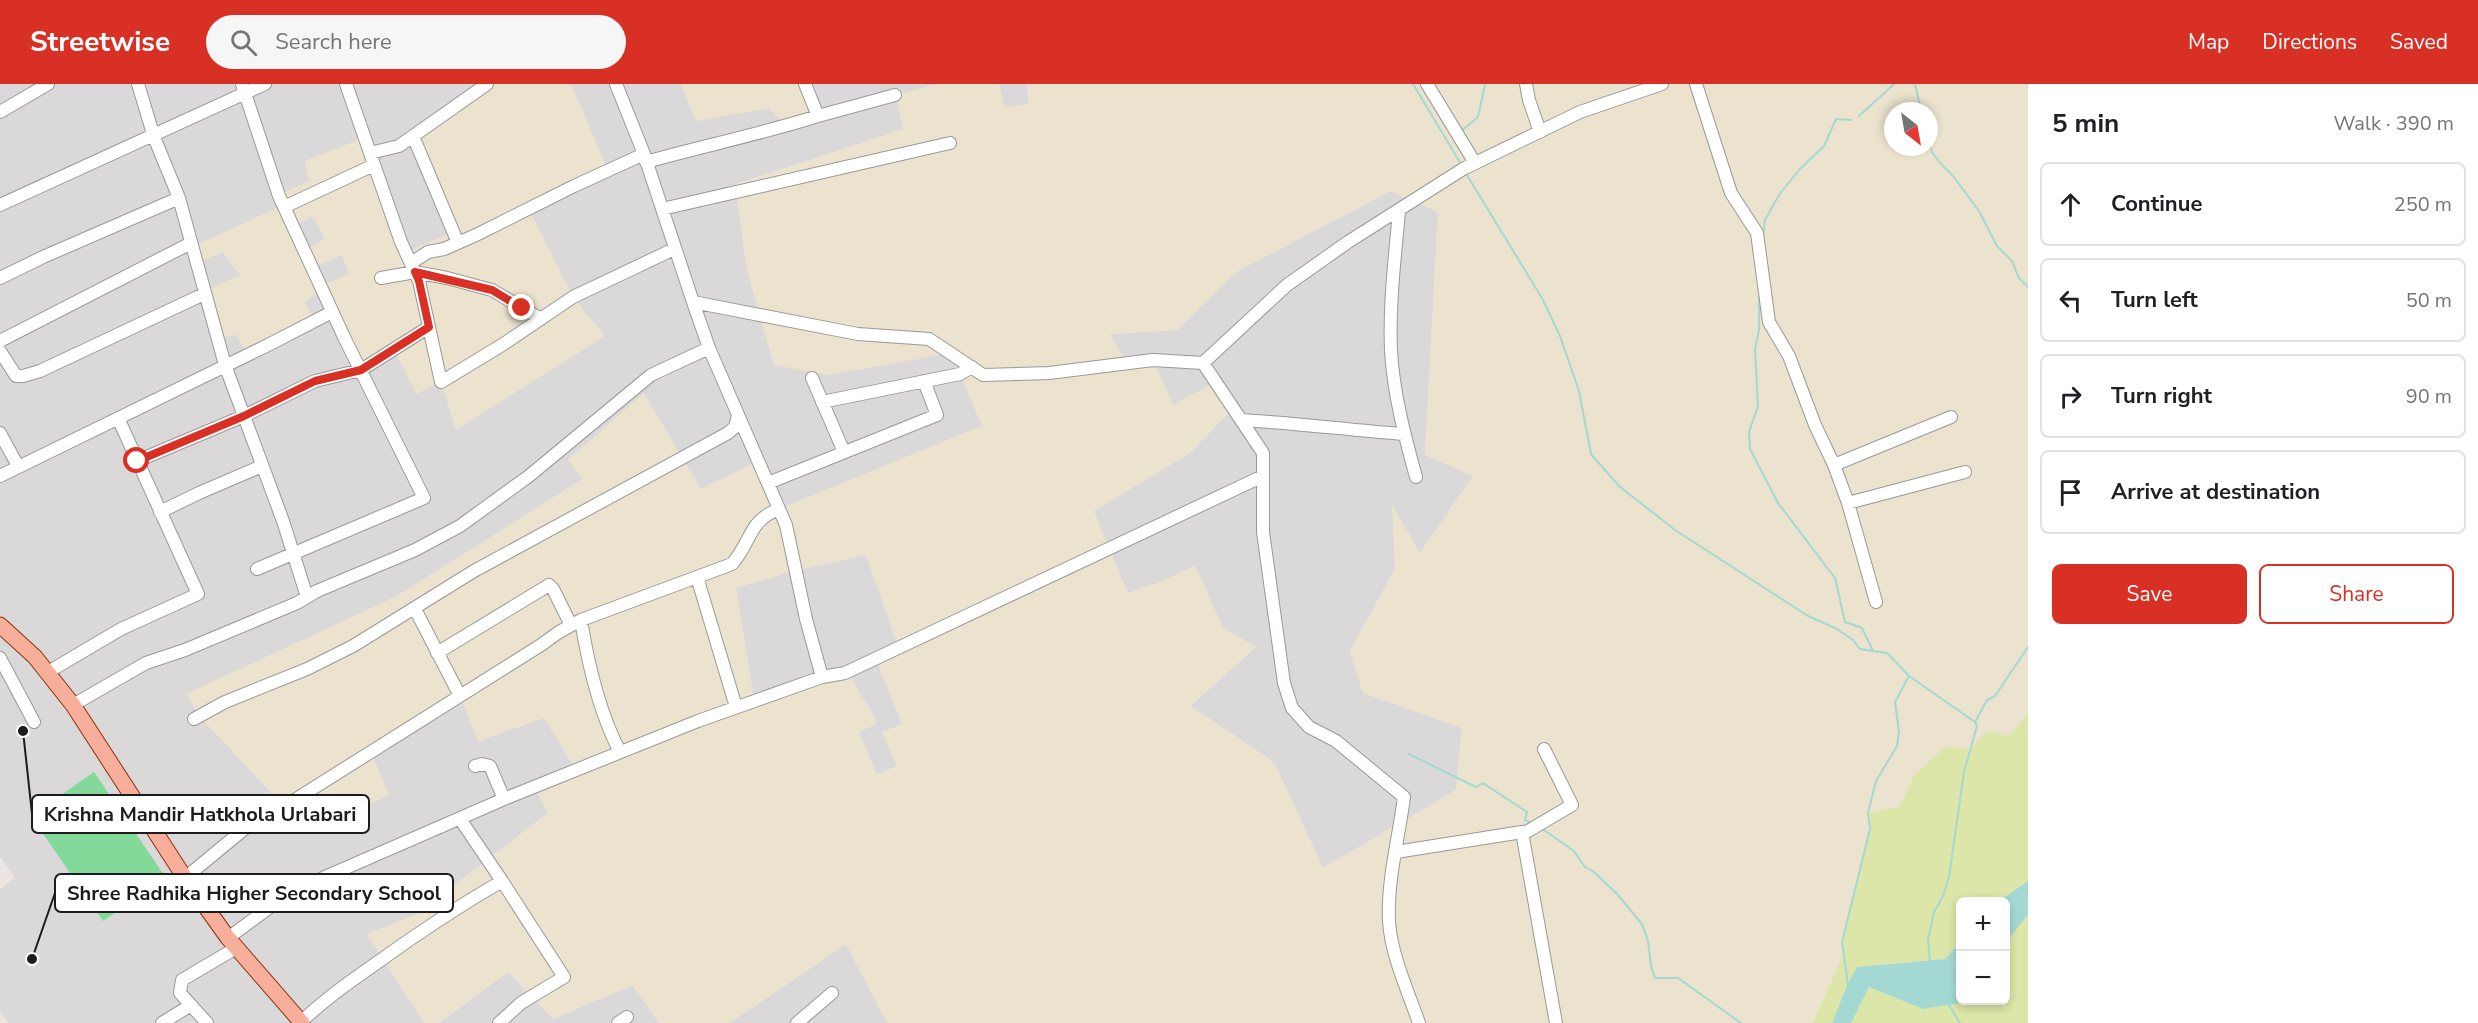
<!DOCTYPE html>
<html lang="en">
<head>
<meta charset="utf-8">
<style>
  :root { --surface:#fff; --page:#f6f6f6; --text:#202124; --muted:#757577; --line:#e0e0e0; --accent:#d93025 }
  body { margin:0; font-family:"Nunito Sans",sans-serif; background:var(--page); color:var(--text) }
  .controls { position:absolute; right:18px; bottom:18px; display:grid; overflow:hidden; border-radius:9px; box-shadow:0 3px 9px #0003 }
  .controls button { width:54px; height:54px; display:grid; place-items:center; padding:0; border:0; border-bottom:2px solid var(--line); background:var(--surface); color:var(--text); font:30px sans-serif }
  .compass { position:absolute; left:1884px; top:18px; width:54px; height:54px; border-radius:50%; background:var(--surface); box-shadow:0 3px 9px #0003; rotate:149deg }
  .stop { position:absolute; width:18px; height:18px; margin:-14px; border:4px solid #d93025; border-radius:50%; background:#fff }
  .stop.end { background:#d93025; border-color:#fff; box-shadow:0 2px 6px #0008 }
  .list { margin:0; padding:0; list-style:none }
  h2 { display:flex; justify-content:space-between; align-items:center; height:78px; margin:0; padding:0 24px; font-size:26px }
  h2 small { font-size:20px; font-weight:400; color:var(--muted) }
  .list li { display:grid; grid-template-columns:39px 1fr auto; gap:18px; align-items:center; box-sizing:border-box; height:84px; margin:0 12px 12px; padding:0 12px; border:2px solid var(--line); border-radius:9px }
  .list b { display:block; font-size:22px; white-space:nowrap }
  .list em { font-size:20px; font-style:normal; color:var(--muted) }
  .actions { display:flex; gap:12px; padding:18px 24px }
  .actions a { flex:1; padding:14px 0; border:2px solid var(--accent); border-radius:9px; text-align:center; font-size:21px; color:var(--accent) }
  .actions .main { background:var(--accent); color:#fff }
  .icon { flex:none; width:33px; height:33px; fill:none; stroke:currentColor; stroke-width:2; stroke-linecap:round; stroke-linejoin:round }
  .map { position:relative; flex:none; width:2028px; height:939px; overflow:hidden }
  header { display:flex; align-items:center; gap:36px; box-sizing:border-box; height:84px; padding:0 30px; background:var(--accent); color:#fff }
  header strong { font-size:28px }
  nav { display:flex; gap:33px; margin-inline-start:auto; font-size:21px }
  .search { width:420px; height:54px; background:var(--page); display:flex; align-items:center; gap:15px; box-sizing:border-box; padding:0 21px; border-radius:33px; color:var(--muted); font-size:22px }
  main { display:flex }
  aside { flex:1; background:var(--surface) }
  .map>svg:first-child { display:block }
</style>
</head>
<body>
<header>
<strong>Streetwise</strong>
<div class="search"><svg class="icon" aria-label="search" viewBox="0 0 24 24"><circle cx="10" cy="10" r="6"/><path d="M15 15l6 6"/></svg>Search here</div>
<nav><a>Map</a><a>Directions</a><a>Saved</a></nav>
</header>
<main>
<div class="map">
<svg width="2028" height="939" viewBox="0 0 2028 939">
  <rect width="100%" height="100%" fill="#ede5e1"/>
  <path fill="#dad8d9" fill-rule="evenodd" d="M0,0H486L453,148L399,171L371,89L310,97L299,139L313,132L325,154L316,182L341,170L350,190L323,201L394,265L573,213L527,121L575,9L569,0H681L696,37L768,24L805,0H938L895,11L904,45L736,100L828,291L950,269L972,283L961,290L982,342L779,425L701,406L644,309L569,376L584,394L397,512L187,610L389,711L370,668L460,612L478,657L544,634L576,686L548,729L417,830L367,850L424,939H9L0,928V805L15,794L0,772ZM223,168L314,236L247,271L237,250L240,191Z
    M999,0H1027L1029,20L1004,24Z
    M1391,107L1438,128L1425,370L1473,392L1420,469L1393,423L1395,485L1350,567L1363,609L1462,644L1456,706L1323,784L1274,678L1190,622L1256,563L1223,544L1195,482L1160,498L1128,509L1093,427L1190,369L1173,322L1153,276L1126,279L1109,250L1177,246L1236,188Z
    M866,471L899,565L876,576L903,641L886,658L897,682L876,691L858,648L877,639L864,615L754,617L736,504L796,486Z
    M846,860L887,939H730Z
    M508,888L553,935L633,901L659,939H439Z"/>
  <path fill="#ebe3cd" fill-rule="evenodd" d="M486,0H569L575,9L608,86L527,122L573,213L605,252L456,346L441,298L416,310L394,265L361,286L323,201L349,190L342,171L316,182L307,165L325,154L313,132L299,139L283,109L309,97L305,77L358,56L399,171L453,148L413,52Z
    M681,0H805L818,32L787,42L768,24L696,37Z
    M938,0H999L1005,24L1028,20L1027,0H2028V628L2010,652L1987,647L1970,666L1914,691L1900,723L1870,745L1842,858L1843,871L1813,939H887L846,860L730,939H659L632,901L553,935L508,888L439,939H424L367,850L417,830L548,729L534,703L576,685L544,634L478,657L460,613L371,668L389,711L308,748L199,632L186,610L397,512L583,395L568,376L644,309L700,405L758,377L779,425L982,342L960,290L971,284L950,269L828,291L774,281L747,187L735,101L903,45L895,11ZM1893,27H1929V63H1893ZM1390,107L1438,128L1425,371L1473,392L1420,469L1392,421L1395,485L1350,567L1363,609L1462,644L1456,706L1323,784L1274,678L1191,622L1256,563L1223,544L1195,482L1160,498L1127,509L1094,427L1190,369L1233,325L1215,298L1173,321L1153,276L1126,279L1110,250L1177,246L1236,188ZM866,471L899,564L876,575L902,640L882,648L897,682L877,691L859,648L877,640L851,593L843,590L754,616L736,504L796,486Z
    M279,123L316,209L305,219L315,236L248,271L237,250L223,254L209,205L240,191L223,168L202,177L198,160Z"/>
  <path fill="#dce6a8" d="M2028,628V797L1999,817L1960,818V859L1945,875L1857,883L1848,899L1832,939H1813L1843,871L1842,858L1870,745L1868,729L1900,723L1914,691L1947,662L1970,666L1987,647L2010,652Z
    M2028,831V939H1851L1869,903L1923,925L1962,919L1964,917L2006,916V858Z"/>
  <path fill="#82d999" d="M94,688L166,794L103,837L31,732Z"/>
  <path fill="#a3d9d2" d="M2028,797V831L2006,858V818L1999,817Z
    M1960,859V916L1964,917L1962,919L1923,925L1869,903L1851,939H1832L1848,899L1857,883L1945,875Z"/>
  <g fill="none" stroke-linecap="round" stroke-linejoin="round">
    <path stroke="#a3d9d2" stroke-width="2" d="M1413,0L1461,80
      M1915,0L1921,27
      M1859,32L1894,0
      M1461,47L1478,33L1485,0
      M1929,59L1932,68L1941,80L1953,92L1979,127L1997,162L2012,177L2019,194L2028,203
      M1465,88L1542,214L1560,252L1579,307L1591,370L1619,402L1675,446L1808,532L1837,545L1853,556L1860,565L1887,569L1909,592L1975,638L1977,642L1964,688L1949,793L1943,812L1934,828L1928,856L1930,878
      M1763,151L1765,136L1779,111L1799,86L1824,62L1836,35L1851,36
      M1759,213V246L1755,265L1758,322L1749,348L1750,365L1778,419L1835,494L1845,538L1862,544L1873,567
      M1975,638L1987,616L1995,612L2028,563
      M1409,670L1476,703L1483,699L1527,728L1525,736L1531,739
      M1541,744L1574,767L1585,783L1594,788L1617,810L1642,840L1648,857L1651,882L1655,894H1678L1741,939
      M1848,901L1842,858L1870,745L1868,729L1876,697L1897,662L1899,648L1895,618L1909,592
      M1949,921L1960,939"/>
    <g stroke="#999" stroke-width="14">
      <path id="minor" d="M138,0L154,53L179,114L225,281L283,437L307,513
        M242,0L279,112L344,253L424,414L257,485
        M346,0L401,158L419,197L441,298L502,261L573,213L674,165
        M616,0L644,70L693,218L858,250L929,255L983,291L1049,289L1153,276L1203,279L1263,369V448L1284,599L1292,624L1309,643L1336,657L1404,713C1399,753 1387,796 1389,837C1391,871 1408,907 1419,939
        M1427,0L1475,79
        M1526,0L1529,16L1540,48
        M1696,0L1731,109L1757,149L1769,238L1789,272L1815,341L1834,381L1848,419L1876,518
        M0,28L48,0
        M818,32L895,11
        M413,52L458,159
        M370,69L399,62L487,0
        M646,78C703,62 761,50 818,32L805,0
        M0,121L265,0
        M284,123L374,81
        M662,125L950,59
        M1399,127C1395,173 1389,220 1391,266C1393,308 1405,353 1416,393
        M411,179L428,168L444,165L476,151L574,102L644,70
        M0,194L43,173L179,114
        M381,194L415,188L447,194L492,206L541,235
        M693,218L709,264L786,441L806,535L822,593
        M0,257L191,159
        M0,267L16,292H23L40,287L204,210
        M1203,279L1287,201L1348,158L1463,85L1580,28L1662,0
        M812,294L844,368
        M822,318L960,290L972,283
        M1241,336C1295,339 1349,346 1404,350
        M0,349L18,382
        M137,377L244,332L315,297L361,286L429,243
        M1834,381L1951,333
        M0,392L270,260L332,228
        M768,399L937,331L924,297
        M1848,419L1965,388
        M160,428L199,409L262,382
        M697,493L736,623
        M415,525L460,612
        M437,569L549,501L553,505L571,541
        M0,574L34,638
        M48,588L121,545L198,510L118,334
        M73,621L146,579L185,566L297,519L317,507L415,466L460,442L529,392L651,291L709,264
        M194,635L225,618L307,585L353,562L474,487L728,349L735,343L738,331
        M620,668C599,628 588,580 581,536L732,480C752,457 748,437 779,425
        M475,682L482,680L490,682L504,715
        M1523,750L1572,721L1544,665
        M1396,768L1522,748L1556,939
        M185,794L260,732L277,727L541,561L559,548L581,536
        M228,854L270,823L325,793L504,715L698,637L822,593L845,589L1263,392
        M301,938C325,915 351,897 378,878C418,849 459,822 502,797L460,735
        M162,939L191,921
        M207,939L180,909L182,896L236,864
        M499,939L521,919L564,893L502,797
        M618,939L627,933
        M797,939L832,909"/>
    </g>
    <g stroke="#8d3106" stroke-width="17">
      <path id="major" d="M0,541L35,573L73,621L185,794L228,854L302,939"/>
    </g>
    <use href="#minor" stroke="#fff" stroke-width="12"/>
    <use href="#major" stroke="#f7af9c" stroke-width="15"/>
  </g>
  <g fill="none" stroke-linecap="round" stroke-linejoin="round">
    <path stroke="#d93025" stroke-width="8" d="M137,377L244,332L315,297L361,286L429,243L419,197L415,188L492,206L522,224"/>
  </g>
  <path fill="none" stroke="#1c1c1c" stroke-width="2" d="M23 647L32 730M32 875L55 809"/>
  <g fill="#1c1c1c" stroke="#fff" stroke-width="2">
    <circle cx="23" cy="647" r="6"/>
    <circle cx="32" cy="875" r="6"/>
  </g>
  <g fill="#fff" stroke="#1c1c1c" stroke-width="2">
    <rect x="32" y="711" width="337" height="38" rx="6"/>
    <rect x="55" y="790" width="398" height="38" rx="6"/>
  </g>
  <g font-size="20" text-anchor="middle" font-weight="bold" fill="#1c1c1c">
    <text x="200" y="737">Krishna Mandir Hatkhola Urlabari</text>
    <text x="254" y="816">Shree Radhika Higher Secondary School</text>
  </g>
</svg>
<div class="controls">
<button>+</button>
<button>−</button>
</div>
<svg class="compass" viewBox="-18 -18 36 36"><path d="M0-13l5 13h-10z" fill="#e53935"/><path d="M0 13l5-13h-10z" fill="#757577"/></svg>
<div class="stop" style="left:137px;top:377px"></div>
<div class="stop end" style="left:522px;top:224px"></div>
</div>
<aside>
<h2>5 min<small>Walk · 390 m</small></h2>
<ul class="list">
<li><svg class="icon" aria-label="ahead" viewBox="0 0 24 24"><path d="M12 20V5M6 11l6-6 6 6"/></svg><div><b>Continue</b></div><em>250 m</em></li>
<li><svg class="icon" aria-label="left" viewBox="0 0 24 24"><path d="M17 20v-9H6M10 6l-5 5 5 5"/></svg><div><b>Turn left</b></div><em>50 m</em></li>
<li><svg class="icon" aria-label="right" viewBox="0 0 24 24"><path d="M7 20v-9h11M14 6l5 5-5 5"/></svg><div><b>Turn right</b></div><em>90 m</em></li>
<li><svg class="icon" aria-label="arrive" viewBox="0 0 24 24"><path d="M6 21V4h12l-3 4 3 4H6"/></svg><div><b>Arrive at destination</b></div></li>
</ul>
<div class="actions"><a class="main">Save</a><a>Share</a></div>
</aside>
</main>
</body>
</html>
